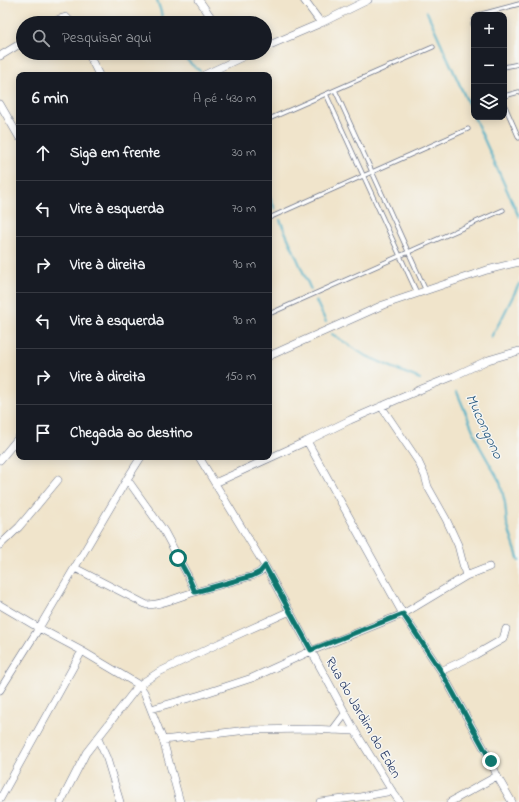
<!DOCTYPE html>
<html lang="pt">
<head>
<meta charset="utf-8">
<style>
  :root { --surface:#171b24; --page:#20242c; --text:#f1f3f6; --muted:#9ea1a6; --line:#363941 }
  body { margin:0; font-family:"Indie Flower",sans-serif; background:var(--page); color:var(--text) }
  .controls { position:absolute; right:12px; top:12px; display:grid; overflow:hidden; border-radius:8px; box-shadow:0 2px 10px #0003 }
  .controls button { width:36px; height:36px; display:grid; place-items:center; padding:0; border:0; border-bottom:1px solid var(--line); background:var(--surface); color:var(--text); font:20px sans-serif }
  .stop { position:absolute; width:12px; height:12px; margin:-9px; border:3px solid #0f766e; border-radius:50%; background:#fff }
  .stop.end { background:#0f766e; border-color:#fff; box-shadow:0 1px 4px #0008 }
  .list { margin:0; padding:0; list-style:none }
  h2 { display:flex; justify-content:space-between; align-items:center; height:52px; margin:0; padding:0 16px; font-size:17px }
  h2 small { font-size:13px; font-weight:400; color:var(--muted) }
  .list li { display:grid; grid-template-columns:26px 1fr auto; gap:12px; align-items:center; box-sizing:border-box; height:56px; padding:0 16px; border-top:1px solid var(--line) }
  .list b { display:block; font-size:15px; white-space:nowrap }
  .list em { font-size:13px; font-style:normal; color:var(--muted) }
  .icon { flex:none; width:22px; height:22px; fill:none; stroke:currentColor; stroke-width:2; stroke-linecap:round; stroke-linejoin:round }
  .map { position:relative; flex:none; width:519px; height:802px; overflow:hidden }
  .search { position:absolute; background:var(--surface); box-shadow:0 2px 10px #0003; left:16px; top:16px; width:256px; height:44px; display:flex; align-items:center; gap:10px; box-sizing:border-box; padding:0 14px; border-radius:22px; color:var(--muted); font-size:15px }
  .panel { position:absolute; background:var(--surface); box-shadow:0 2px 10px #0003; left:16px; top:72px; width:256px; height:388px; border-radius:8px }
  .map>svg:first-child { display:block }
</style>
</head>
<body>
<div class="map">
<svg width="519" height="802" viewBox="0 0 519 802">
  <rect width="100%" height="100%" fill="#f6f6f2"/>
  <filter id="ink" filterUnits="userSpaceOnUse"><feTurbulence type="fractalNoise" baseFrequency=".025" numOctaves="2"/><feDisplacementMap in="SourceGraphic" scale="8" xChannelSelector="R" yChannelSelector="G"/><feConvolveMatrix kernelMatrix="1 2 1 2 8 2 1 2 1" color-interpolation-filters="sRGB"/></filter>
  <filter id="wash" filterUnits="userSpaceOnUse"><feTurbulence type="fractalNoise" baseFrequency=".012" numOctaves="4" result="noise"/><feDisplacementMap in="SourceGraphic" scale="16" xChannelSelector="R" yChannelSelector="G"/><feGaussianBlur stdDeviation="0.9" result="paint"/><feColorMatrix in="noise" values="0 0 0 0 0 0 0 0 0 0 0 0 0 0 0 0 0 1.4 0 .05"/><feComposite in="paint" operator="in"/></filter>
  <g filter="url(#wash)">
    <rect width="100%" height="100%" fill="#f0e4cb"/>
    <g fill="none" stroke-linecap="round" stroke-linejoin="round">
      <path stroke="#48afc7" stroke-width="2" d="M157,0L161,12L163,23
        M427,12L519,217
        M180,53L191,64L200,71
        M269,195L275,209
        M280,220L311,290
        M316,301L326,322
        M332,334L364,355L398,370L420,379
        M491,337L502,318L519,284
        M457,392L480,447L500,482L505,503L507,524L519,561"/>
    </g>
  </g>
  <g filter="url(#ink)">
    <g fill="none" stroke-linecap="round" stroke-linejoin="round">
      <g stroke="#666e84" stroke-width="5">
        <path id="lane" d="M478,15L519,4
          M474,20L473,24L474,28
          M504,67L519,64
          M335,90L426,291
          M326,94L417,293
          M504,96L519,92
          M504,104L519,138
          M269,119L433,47
          M269,218L468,129
          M269,314L503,210"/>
      </g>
      <g stroke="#666e84" stroke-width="8">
        <path id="street" d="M199,0L215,23
          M304,0L321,23
          M53,23L59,19L66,17L72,23
          M265,47L321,23L368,0
          M88,53L99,75
          M0,56L23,42
          M204,75L251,53
          M0,104L19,137
          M269,356L383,305L487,270L519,262
          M381,406L418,461L425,476L428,487L446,519L458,545L466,576
          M307,441L403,614L441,671L491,761L497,776L512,802
          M199,457L265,566L355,731L392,791L400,802
          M0,460L19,437
          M215,483L307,441L350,420L424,388L454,376L488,360L519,351
          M0,545L19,527L58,480
          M75,568L147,605C164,605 179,596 195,592L188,576L164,531L127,479
          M195,592L252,576L260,572L265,566
          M0,605L39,628L82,651L139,685L144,692L163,740L180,802
          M441,671L475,655L503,639L506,629
          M0,690L39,628L127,479L141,457
          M151,709L200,695L252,678L311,651L403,614L466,576L489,567
          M333,730L345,714
          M98,739L107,759L120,802
          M163,740L247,730L310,729L355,731
          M0,799L82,651
          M61,802L68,788L86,753L139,685L159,672L226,640L290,611
          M320,802L360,797L392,791
          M450,802L497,776"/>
      </g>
      <use href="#lane" stroke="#fff" stroke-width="3.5"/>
      <use href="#street" stroke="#fff" stroke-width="7"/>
    </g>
  </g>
  <g fill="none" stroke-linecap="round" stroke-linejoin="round" filter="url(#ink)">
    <path stroke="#0f766e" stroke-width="5" d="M178,558L188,576L195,592L252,576L260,572L265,566L311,650L403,614L441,671L491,761"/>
  </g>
  <g text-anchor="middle" stroke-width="3" stroke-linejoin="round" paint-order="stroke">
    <g font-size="14" fill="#1b2f5e" stroke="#f6f6f2">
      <text transform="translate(364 717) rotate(60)" y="5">Rua do Jardim do Eden</text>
    </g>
    <g font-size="15" font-style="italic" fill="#2b5c83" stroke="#f6f6f2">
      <text transform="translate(485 426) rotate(65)" y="5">Mucongono</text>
    </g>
  </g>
</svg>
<div class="controls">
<button>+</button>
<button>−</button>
<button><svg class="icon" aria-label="layers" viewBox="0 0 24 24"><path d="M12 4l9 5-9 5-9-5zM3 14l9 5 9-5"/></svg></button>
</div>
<div class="stop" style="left:178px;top:558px"></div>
<div class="stop end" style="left:491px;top:761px"></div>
<div class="search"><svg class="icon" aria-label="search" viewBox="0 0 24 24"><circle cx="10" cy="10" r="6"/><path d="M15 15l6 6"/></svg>Pesquisar aqui</div>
<section class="panel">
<h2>6 min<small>A pé · 430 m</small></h2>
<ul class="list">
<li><svg class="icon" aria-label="ahead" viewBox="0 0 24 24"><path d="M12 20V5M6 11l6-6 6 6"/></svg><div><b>Siga em frente</b></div><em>30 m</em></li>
<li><svg class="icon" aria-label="left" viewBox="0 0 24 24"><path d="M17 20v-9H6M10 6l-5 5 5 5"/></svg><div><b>Vire à esquerda</b></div><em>70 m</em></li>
<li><svg class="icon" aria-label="right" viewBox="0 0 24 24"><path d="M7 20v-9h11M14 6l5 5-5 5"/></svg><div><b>Vire à direita</b></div><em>90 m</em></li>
<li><svg class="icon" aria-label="left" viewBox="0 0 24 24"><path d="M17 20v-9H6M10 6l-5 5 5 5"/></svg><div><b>Vire à esquerda</b></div><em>90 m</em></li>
<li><svg class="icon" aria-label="right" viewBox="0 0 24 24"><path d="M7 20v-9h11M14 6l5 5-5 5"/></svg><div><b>Vire à direita</b></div><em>150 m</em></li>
<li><svg class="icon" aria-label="arrive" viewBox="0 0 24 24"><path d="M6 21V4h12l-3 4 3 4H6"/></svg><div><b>Chegada ao destino</b></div></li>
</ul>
</section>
</div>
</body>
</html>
